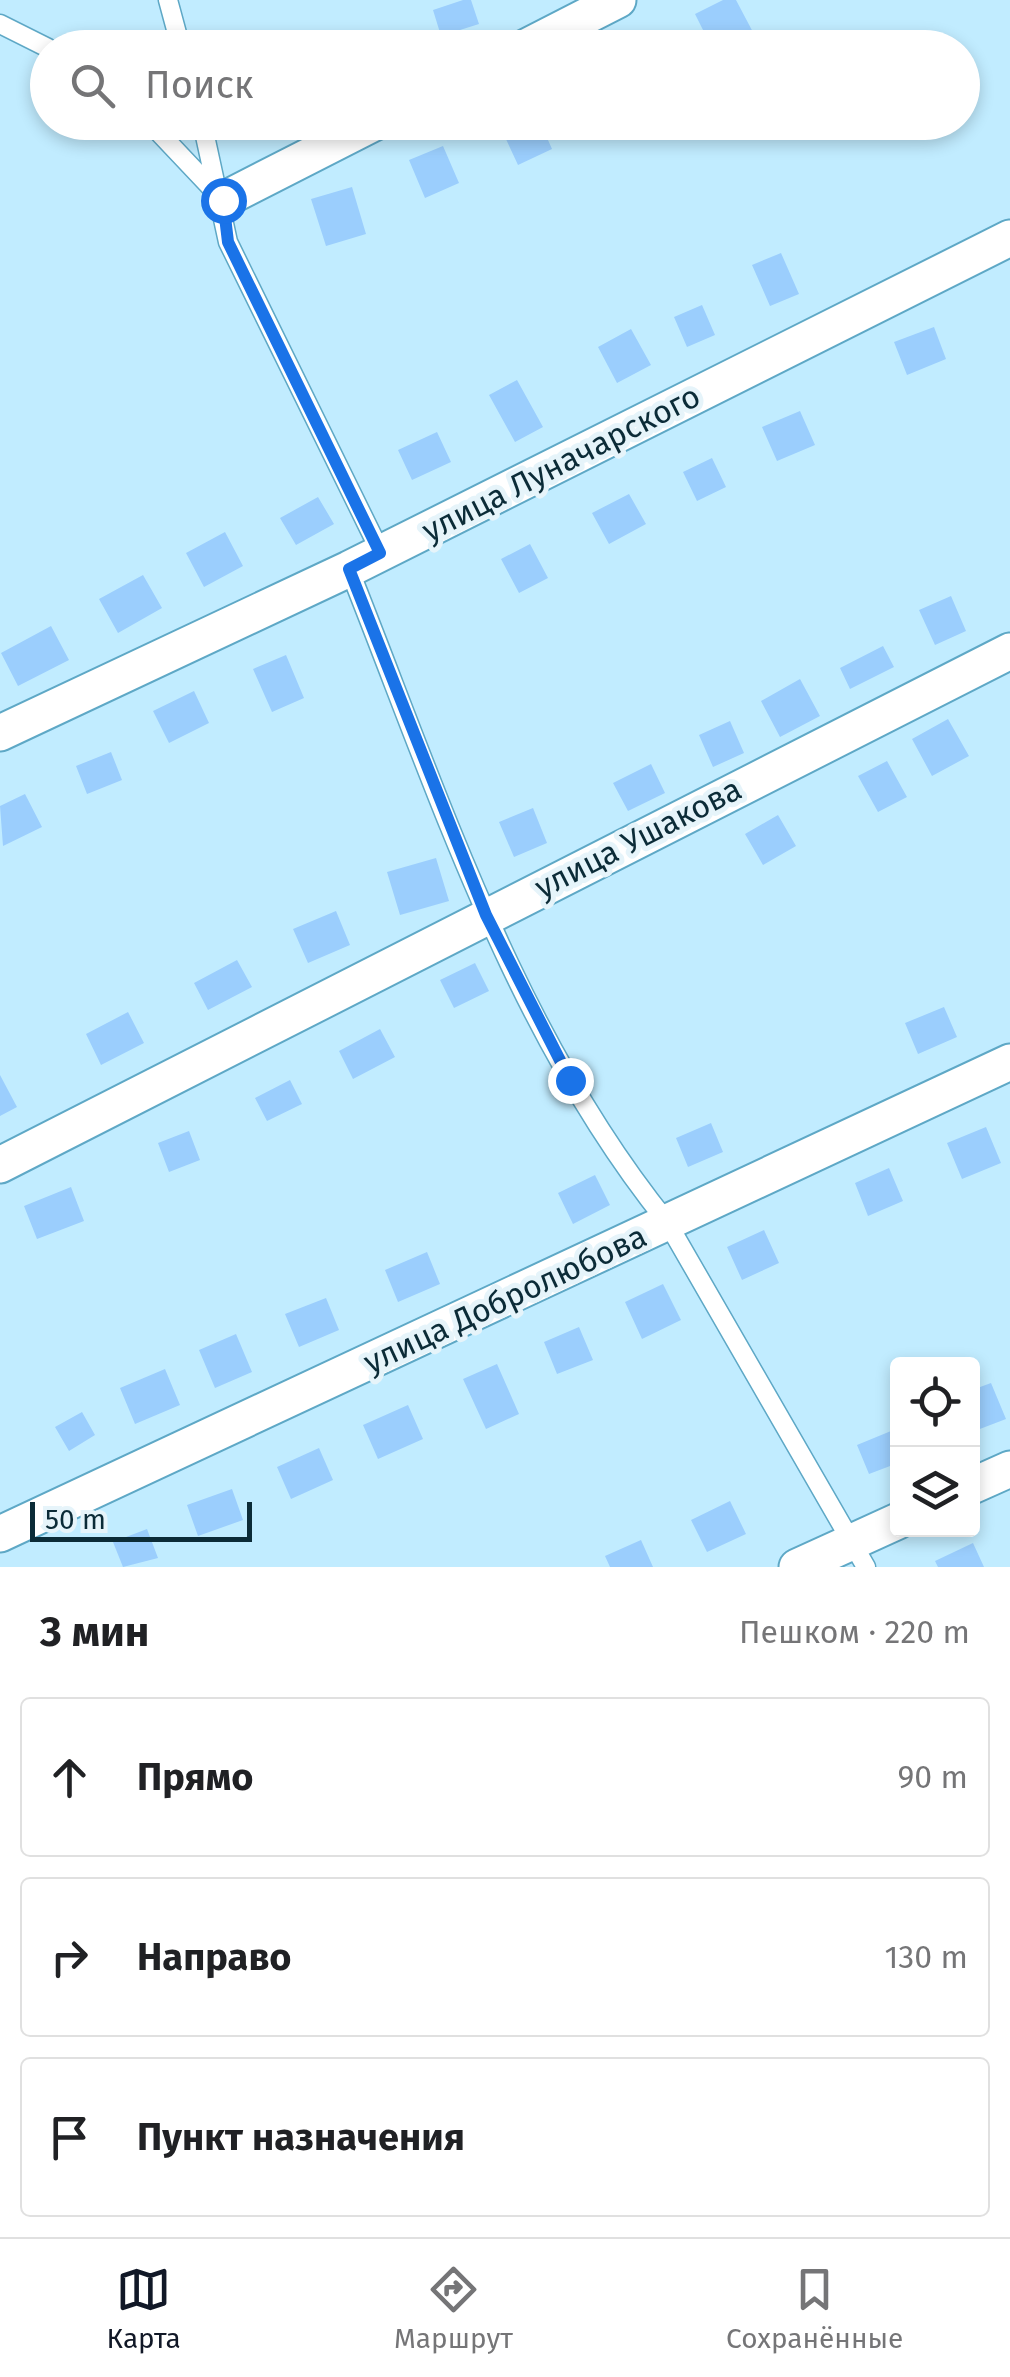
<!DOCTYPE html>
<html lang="ru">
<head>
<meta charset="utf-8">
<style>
  :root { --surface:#fff; --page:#f2f2f2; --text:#202124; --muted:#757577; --line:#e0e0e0; --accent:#111827 }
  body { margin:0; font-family:"Fira Sans",sans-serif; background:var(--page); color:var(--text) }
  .controls { position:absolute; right:30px; bottom:30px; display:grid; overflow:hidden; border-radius:10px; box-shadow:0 5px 15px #0003 }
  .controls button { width:90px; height:90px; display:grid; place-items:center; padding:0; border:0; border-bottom:2px solid var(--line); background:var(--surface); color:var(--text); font:50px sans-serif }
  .scale { position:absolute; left:30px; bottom:25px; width:222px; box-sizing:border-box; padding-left:10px; border:5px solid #0b2b37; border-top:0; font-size:28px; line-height:35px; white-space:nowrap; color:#0b2b37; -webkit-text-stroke:8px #e6f4fa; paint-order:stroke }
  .stop { position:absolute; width:30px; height:30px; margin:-22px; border:8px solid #1a73e8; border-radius:50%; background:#fff }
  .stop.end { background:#1a73e8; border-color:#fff; box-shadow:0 2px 10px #0008 }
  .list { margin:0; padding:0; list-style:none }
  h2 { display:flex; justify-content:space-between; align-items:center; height:130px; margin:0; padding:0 40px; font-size:42px }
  h2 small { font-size:32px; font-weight:400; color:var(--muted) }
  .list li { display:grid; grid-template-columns:65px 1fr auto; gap:30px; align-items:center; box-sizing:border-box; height:160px; margin:0 20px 20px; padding:0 20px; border:2px solid var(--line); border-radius:10px }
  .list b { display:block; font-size:38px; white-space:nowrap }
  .list em { font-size:32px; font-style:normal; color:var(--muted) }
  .icon { flex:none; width:55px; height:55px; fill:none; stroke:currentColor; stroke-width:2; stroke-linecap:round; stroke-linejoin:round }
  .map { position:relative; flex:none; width:1010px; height:1567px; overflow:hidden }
  .search { position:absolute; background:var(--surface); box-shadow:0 5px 15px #0003; left:30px; right:30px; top:30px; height:110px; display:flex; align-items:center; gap:25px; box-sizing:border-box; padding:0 35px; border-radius:55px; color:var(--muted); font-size:38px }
  .sheet { height:670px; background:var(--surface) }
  nav { display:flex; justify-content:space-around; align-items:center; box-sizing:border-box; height:140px; border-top:2px solid var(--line); background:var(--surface); font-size:28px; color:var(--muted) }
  nav a { display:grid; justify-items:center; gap:5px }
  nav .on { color:var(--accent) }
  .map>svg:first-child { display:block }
</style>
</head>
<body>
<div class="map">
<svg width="1010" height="1567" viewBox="0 0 1010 1567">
  <rect width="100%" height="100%" fill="#c1ecff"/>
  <path fill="#9bcefd" d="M463,0H471L479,24L441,36L433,10Z
    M723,0H736L755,36L732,48H712L695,14Z
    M388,35L393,48H353V47Z
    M498,122H540L552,149L518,165Z
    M443,146L459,183L425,198L409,160Z
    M352,187L366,234L326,246L311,199Z
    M781,253L799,294L770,306L752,265Z
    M702,305L715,335L687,347L674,317Z
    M934,327L946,359L907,375L894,342Z
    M631,329L651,365L617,383L598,347Z
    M517,380L543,427L515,442L489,395Z
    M800,411L815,445L777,461L762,427Z
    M437,432L451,462L412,480L398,450Z
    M712,458L726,487L697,501L683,472Z
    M629,494L646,524L609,544L592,513Z
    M318,497L334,524L296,545L280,518Z
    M225,532L243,566L204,587L186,553Z
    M530,544L548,578L519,593L501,559Z
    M143,575L162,608L118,633L99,599Z
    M951,596L966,631L935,645L919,610Z
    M51,626L69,660L18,686L1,653Z
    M883,646L894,667L850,689L840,668Z
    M286,655L304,698L272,712L253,669Z
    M800,679L820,716L780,737L761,701Z
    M194,691L209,723L169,743L153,711Z
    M948,719L969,756L932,776L912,739Z
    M730,721L744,753L713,767L699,735Z
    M111,752L122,780L87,794L76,766Z
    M887,761L907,797L878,812L858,776Z
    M651,764L665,793L628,811L613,783Z
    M25,794L42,827L3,846L0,806Z
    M533,808L547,843L514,857L499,822Z
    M778,815L796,846L763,865L745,834Z
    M436,858L449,901L400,915L387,872Z
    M336,911L350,945L308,963L293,929Z
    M237,960L252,987L208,1010L194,983Z
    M475,963L489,991L454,1008L440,980Z
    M944,1007L957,1037L918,1054L905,1023Z
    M128,1012L144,1043L101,1065L86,1034Z
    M380,1029L395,1057L353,1079L339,1051Z
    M0,1075L17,1107L0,1116Z
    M290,1080L302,1104L267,1121L255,1098Z
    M711,1123L723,1152L688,1167L676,1138Z
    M986,1127L1001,1163L962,1179L947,1143Z
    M189,1131L200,1160L169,1172L158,1143Z
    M889,1168L903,1201L868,1216L855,1183Z
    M595,1175L610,1205L573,1224L558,1193Z
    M71,1187L84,1221L37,1239L24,1206Z
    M764,1230L779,1263L742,1280L727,1247Z
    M427,1252L440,1284L398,1302L385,1270Z
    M663,1284L681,1320L642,1339L625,1302Z
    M326,1298L339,1330L299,1347L285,1314Z
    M579,1327L593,1360L557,1374L544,1342Z
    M236,1334L252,1372L215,1388L199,1350Z
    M497,1364L519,1414L486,1429L463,1379Z
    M165,1369L180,1405L135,1424L120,1388Z
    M991,1383L1006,1419L972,1432V1390Z
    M408,1405L423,1439L378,1459L363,1425Z
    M82,1412L95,1435L69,1451L55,1427Z
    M891,1431L898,1463L869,1474L857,1445Z
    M319,1448L333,1480L291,1499L277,1467Z
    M232,1489L243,1520L198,1536L187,1505Z
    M730,1501L746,1534L707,1552L691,1520Z
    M147,1529L158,1558L123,1567L113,1542Z
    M641,1540L653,1567H610L605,1556Z
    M973,1543L984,1567H938L935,1561Z"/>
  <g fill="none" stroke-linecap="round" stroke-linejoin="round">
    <g stroke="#5ea8c6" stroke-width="21">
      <path id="lane" d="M168,0L181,48
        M0,24L48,48
        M149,122L219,196
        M202,122L228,242L381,553
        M349,569C438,792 514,1033 667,1222L866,1567"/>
    </g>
    <g stroke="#5ea8c6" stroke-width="39">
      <path id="street" d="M524,48L618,0
        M223,200L376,122
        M0,733L349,569L1010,238
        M0,1165L1010,651
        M972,1486L1010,1469
        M0,1534L1010,1062
        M797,1567L898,1521"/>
    </g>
    <use href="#lane" stroke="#fff" stroke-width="18"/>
    <use href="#street" stroke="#fff" stroke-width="35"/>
  </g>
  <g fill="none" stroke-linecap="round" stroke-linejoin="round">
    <path stroke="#1a73e8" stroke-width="12" d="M223,200L228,242L380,553L349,569L486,915L570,1080"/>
  </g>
  <g text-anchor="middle" stroke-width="10" stroke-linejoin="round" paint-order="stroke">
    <g font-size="32" fill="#0b2b37" stroke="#e6f4fa">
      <text transform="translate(561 463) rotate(-27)" y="11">улица Луначарского</text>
      <text transform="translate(638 838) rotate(-27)" y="11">улица Ушакова</text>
      <text transform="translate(505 1299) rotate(-25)" y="11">улица Добролюбова</text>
    </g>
  </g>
</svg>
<div class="controls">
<button><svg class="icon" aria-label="locate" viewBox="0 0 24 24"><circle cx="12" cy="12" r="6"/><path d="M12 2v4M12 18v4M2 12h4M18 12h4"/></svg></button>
<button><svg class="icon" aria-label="layers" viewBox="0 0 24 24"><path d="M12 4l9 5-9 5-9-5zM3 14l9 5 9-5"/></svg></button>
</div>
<div class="scale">50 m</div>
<div class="stop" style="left:223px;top:200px"></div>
<div class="stop end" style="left:570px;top:1080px"></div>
<div class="search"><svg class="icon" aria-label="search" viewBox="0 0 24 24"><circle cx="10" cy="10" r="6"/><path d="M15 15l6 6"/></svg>Поиск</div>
</div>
<section class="sheet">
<h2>3 мин<small>Пешком · 220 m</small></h2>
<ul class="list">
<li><svg class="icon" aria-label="ahead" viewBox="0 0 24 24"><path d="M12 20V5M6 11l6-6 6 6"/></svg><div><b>Прямо</b></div><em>90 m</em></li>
<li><svg class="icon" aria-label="right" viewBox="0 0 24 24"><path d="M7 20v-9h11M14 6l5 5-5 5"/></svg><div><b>Направо</b></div><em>130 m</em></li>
<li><svg class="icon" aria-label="arrive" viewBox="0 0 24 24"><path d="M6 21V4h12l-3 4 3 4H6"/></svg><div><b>Пункт назначения</b></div></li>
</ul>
</section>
<nav>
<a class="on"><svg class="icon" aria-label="map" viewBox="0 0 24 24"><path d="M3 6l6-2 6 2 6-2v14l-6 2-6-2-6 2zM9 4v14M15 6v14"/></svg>Карта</a>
<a><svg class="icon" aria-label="directions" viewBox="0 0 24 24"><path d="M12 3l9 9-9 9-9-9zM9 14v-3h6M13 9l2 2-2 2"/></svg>Маршрут</a>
<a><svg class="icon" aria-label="saved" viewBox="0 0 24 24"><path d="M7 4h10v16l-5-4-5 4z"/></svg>Сохранённые</a>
</nav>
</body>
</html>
